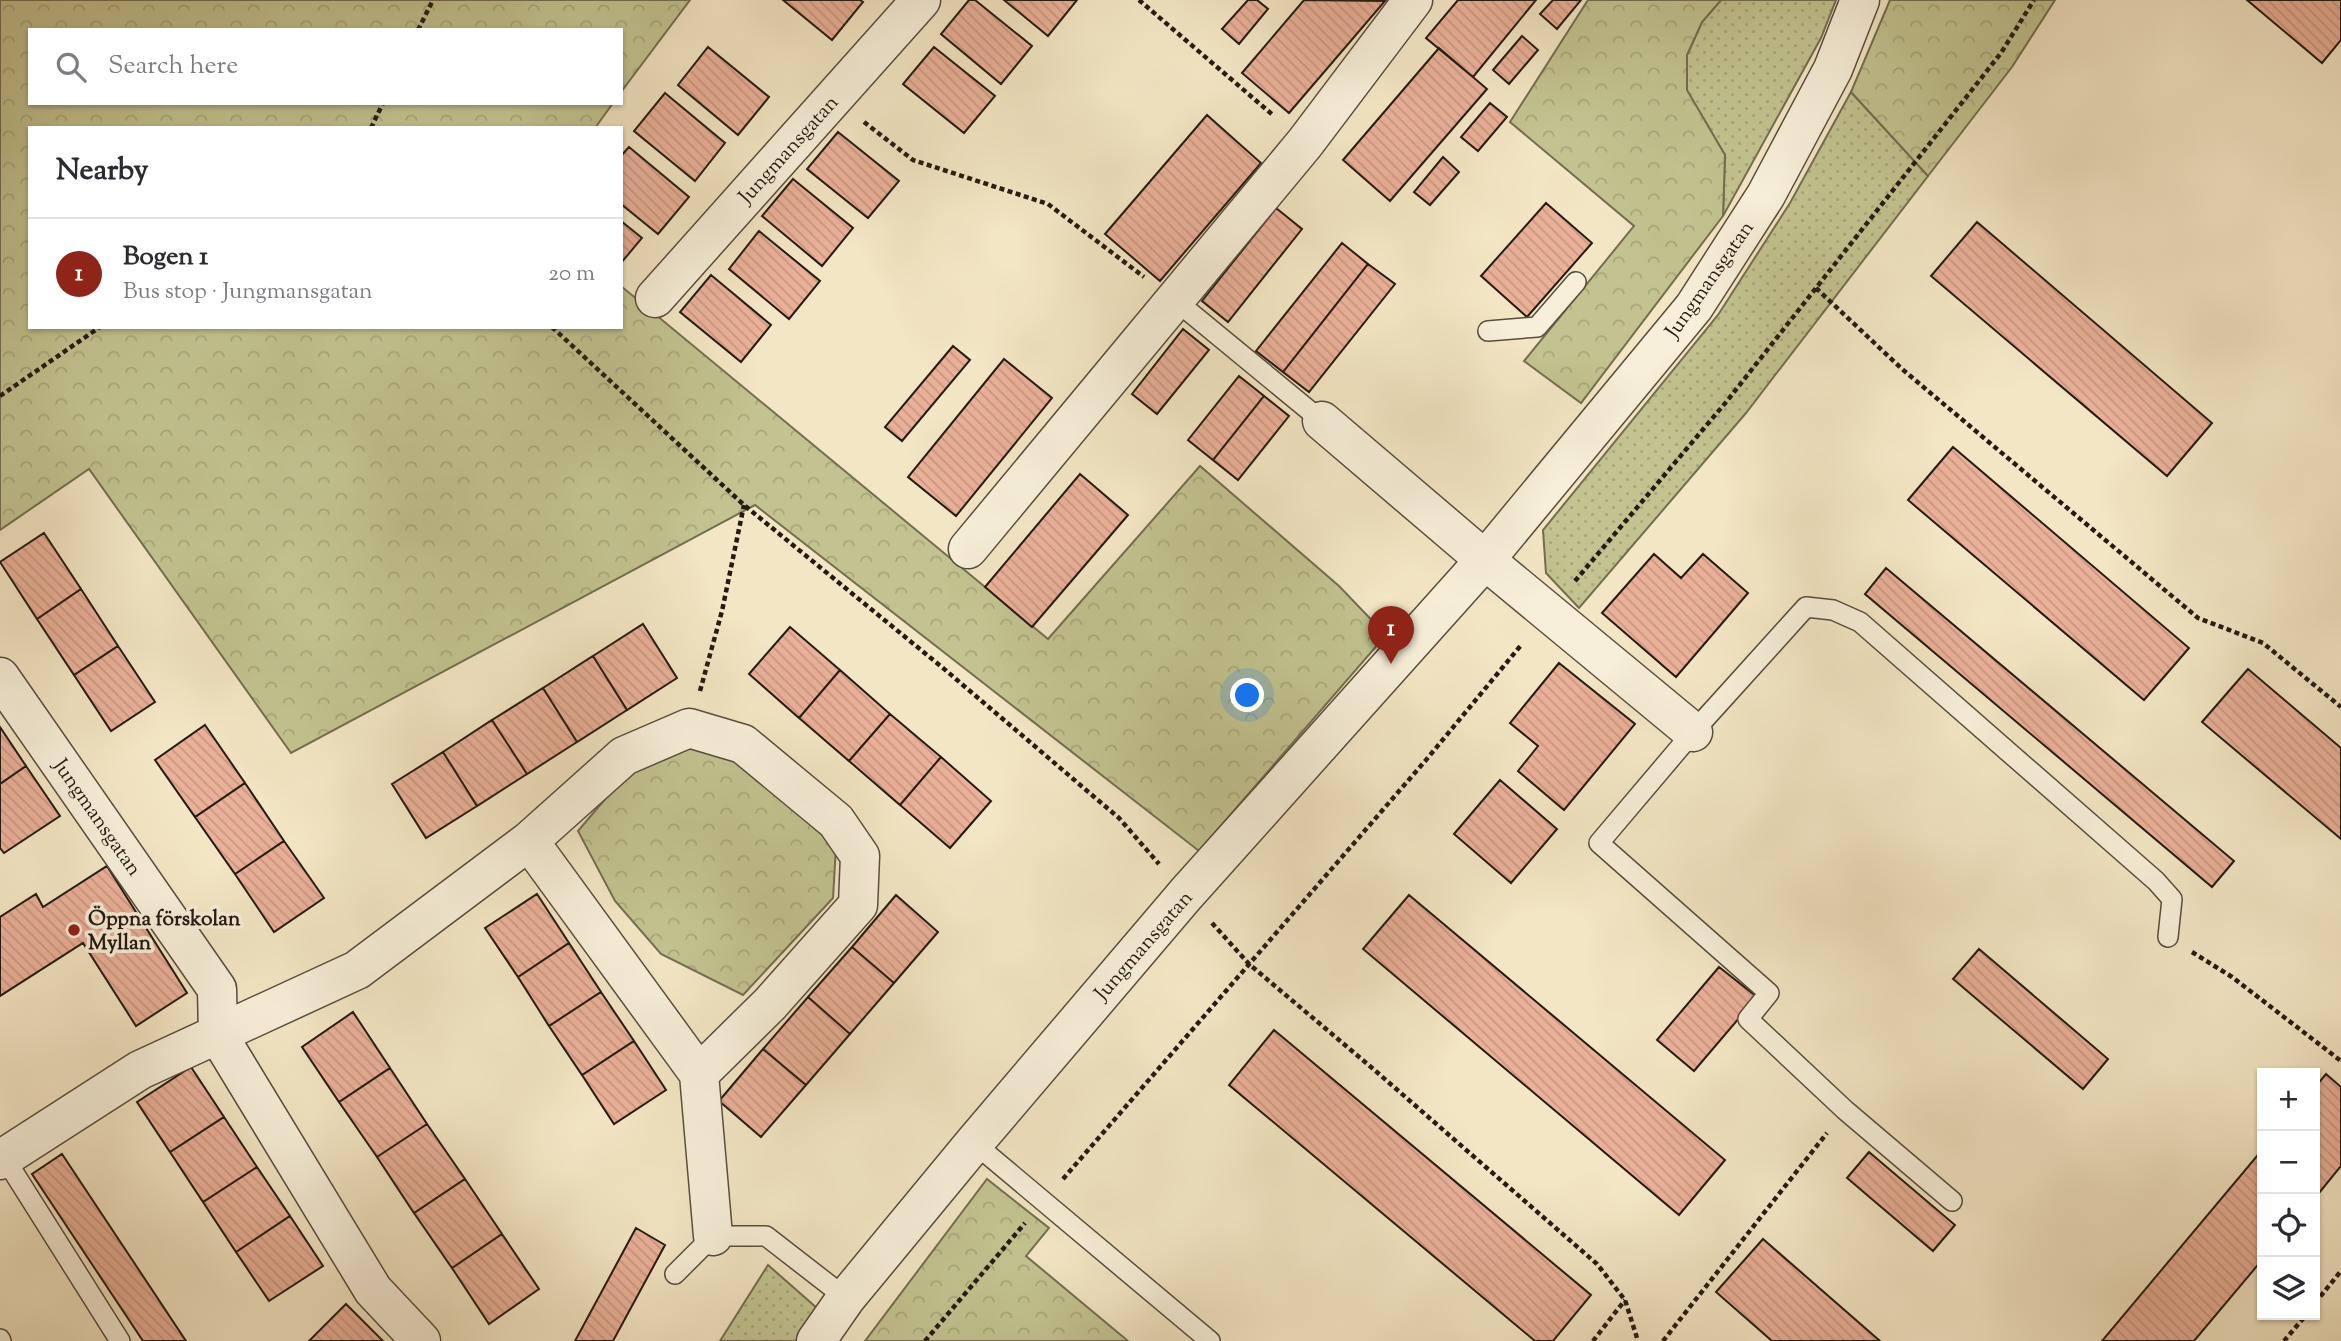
<!DOCTYPE html>
<html lang="en">
<head>
<meta charset="utf-8">
<style>
  :root { --surface:#fff; --page:#f7f7f7; --text:#2b2b33; --muted:#7c7c81; --line:#e1e1e2; --accent:#8f2418 }
  body { margin:0; font-family:"Sorts Mill Goudy",serif; background:var(--page); color:var(--text) }
  .controls { position:absolute; right:21px; bottom:21px; display:grid; overflow:hidden; border-radius:0px; box-shadow:0 2px 5px #0004 }
  .controls button { width:63px; height:63px; display:grid; place-items:center; padding:0; border:0; border-bottom:2px solid var(--line); background:var(--surface); color:var(--text); font:35px sans-serif }
  .you { position:absolute; left:1248px; top:696px; width:24px; height:24px; margin:-18px; border:5px solid #fff; border-radius:50%; background:#1a73e8; box-shadow:0 0 0 10px #1a73e833 }
  .badge { display:grid; place-items:center; width:46px; height:46px; border-radius:50%; background:var(--accent); color:#fff; font-size:23px; font-weight:700 }
  .pin { position:absolute; translate:-50% -58px; filter:drop-shadow(0 2px 4px #0008) }
  .pin::after { content:''; position:absolute; top:37px; width:24px; height:21px; background:inherit; clip-path:polygon(0 0,100% 0,50% 100%) }
  .list { margin:0; padding:0; list-style:none }
  h2 { display:flex; justify-content:space-between; align-items:center; height:91px; margin:0; padding:0 28px; font-size:30px }
  h2 small { font-size:23px; font-weight:400; color:var(--muted) }
  .list li { display:grid; grid-template-columns:46px 1fr auto; gap:21px; align-items:center; box-sizing:border-box; height:112px; padding:0 28px; border-top:2px solid var(--line) }
  .list b { display:block; font-size:26px; white-space:nowrap }
  .list p { margin:0; font-size:23px; white-space:nowrap; color:var(--muted) }
  .list em { font-size:23px; font-style:normal; color:var(--muted) }
  .icon { flex:none; width:38px; height:38px; fill:none; stroke:currentColor; stroke-width:2; stroke-linecap:round; stroke-linejoin:round }
  .map { position:relative; flex:none; width:2341px; height:1341px; overflow:hidden }
  .search { position:absolute; background:var(--surface); box-shadow:0 2px 5px #0004; left:28px; top:28px; width:595px; height:77px; display:flex; align-items:center; gap:18px; box-sizing:border-box; padding:0 24px; border-radius:0px; color:var(--muted); font-size:26px }
  .panel { position:absolute; background:var(--surface); box-shadow:0 2px 5px #0004; left:28px; top:126px; width:595px; height:203px; border-radius:0px }
  .map>svg:first-child { display:block }
</style>
</head>
<body>
<div class="map">
<svg width="2341" height="1341" viewBox="0 0 2341 1341">
  <defs>
    <pattern id="grass-dots" width="8" height="8" patternUnits="userSpaceOnUse" patternTransform="scale(1.75)"><rect width="8" height="8" fill="#c2c390"/><path d="M2 2h.1M6 6h.1" fill="none" stroke="#a7a77b" stroke-width="1.8" stroke-linecap="round"/></pattern>
    <pattern id="forest-crowns" width="20" height="18" patternUnits="userSpaceOnUse" patternTransform="scale(1.75)"><rect width="20" height="18" fill="#c2c390"/><path d="M2 6a3 3 0 1 1 6 0M12 15a3 3 0 1 1 6 0" fill="none" stroke="#a7a77b"/></pattern>
    <pattern id="building-back-hatch" width="6" height="6" patternUnits="userSpaceOnUse" patternTransform="scale(1.75)"><rect width="6" height="6" fill="#eab098"/><path d="M-1 5l2 2M0 0l6 6M5-1l2 2" fill="none" stroke="#c99782"/></pattern>
  </defs>
  <rect width="100%" height="100%" fill="#f3e6c4"/>
  <filter id="stains"><feTurbulence type="fractalNoise" baseFrequency=".00286" numOctaves="4"/><feColorMatrix values="0 0 0 0 .2 0 0 0 0 .09 0 0 0 0 .02 0 0 0 .5 -.17"/></filter>
  <radialGradient id="worn" r=".72"><stop offset=".6" stop-color="#630" stop-opacity="0"/><stop offset="1" stop-color="#630" stop-opacity=".3"/></radialGradient>
  <path fill="url(#grass-dots)" stroke="#746e50" stroke-width="2" d="M1721,0H1836L1821,38L1723,216L1725,155L1687,91V55L1702,22Z
    M1851,92L1928,176L1746,413L1579,608L1546,573L1543,530L1718,315L1790,203Z
    M768,1265L818,1309L797,1341H720Z"/>
  <path fill="url(#forest-crowns)" stroke="#746e50" stroke-width="2" d="M0,0H690L621,92V30H30V103H613L595,128H30V327H621V286L1048,639L1200,466L1339,586L1386,635L1199,851L755,505L291,753L89,469L0,530Z
    M1588,0H1721L1702,22L1687,55V90L1725,155L1723,216L1581,403L1524,361L1634,226L1510,122Z
    M1890,0H2055L2012,67L1928,176L1851,92Z
    M677,747L720,750L776,794L836,847L833,898L743,995L661,954L615,901L578,831L623,778Z
    M987,1179L1049,1228L1026,1256L1128,1341H865Z"/>
  <path fill="url(#building-back-hatch)" stroke="#251a11" stroke-width="2" d="M783,0H860L863,2L832,40Z
    M969,0H975L1032,46L1001,84L941,34Z
    M1004,0H1077L1048,36Z
    M1248,0H1257L1268,9L1239,44L1222,29Z
    M1304,0L1385,1L1289,113L1242,73Z
    M1458,0H1536L1473,77L1426,38Z
    M1553,0H1581L1557,29L1540,14Z
    M2247,0H2341V40L2322,63Z
    M1522,36L1538,50L1509,84L1493,70Z
    M708,47L769,97L738,135L678,85Z
    M934,47L995,96L964,133L903,84Z
    M1439,48L1487,89L1390,201L1343,160Z
    M665,93L725,143L695,181L634,131Z
    M1490,103L1507,117L1478,151L1461,137Z
    M1207,115L1261,163L1160,281L1105,234Z
    M838,132L899,181L868,218L807,169Z
    M629,147L689,197L658,234L621,204V156Z
    M1443,157L1459,172L1430,205L1414,192Z
    M793,179L853,228L822,266L762,216Z
    M1546,203L1592,243L1527,317L1481,276Z
    M1276,208L1302,229L1228,322L1202,301Z
    M621,221L642,238L621,263Z
    M1977,222L2212,423L2167,476L1931,276Z
    M759,231L820,281L789,319L729,269Z
    M1342,243L1368,264L1283,372L1256,351Z
    M1368,264L1395,284L1309,392L1283,372Z
    M711,275L771,325L741,362L680,312Z
    M1183,329L1209,350L1157,414L1132,394Z
    M953,346L970,360L902,441L885,427Z
    M1004,359L1052,398L956,516L908,477Z
    M1239,376L1264,396L1213,460L1188,440Z
    M1264,396L1289,416L1238,480L1213,460Z
    M1953,447L2189,648L2144,700L1908,500Z
    M1080,474L1128,515L1032,627L985,587Z
    M44,533L81,589L37,619L0,562Z
    M1654,554L1681,578L1703,554L1748,593L1676,677L1602,613Z
    M1886,568L2234,861L2212,887L1865,594Z
    M81,589L118,646L74,675L37,619Z
    M643,624L677,678L627,710L593,656Z
    M790,627L840,670L799,718L749,674Z
    M118,646L155,702L111,731L74,675Z
    M593,656L627,710L577,742L543,688Z
    M1559,663L1635,724L1564,810L1518,771L1538,746L1510,723Z
    M2248,669L2341,748V839L2202,722Z
    M840,670L890,714L849,761L799,718Z
    M543,688L577,742L527,774L492,720Z
    M890,714L941,757L900,805L849,761Z
    M492,720L527,774L477,806L443,752Z
    M205,725L245,783L195,817L155,760Z
    M0,727L26,766L0,784Z
    M443,752L477,806L426,838L392,784Z
    M941,757L991,801L950,848L900,805Z
    M26,766L60,816L4,853L0,848V784Z
    M1500,780L1557,829L1511,883L1454,834Z
    M245,783L284,841L235,874L195,817Z
    M284,841L324,898L274,932L235,874Z
    M107,866L187,993L136,1026L83,943L0,996V917L36,894L43,907Z
    M537,894L569,943L518,977L485,928Z
    M896,895L938,932L894,983L852,947Z
    M1409,895L1725,1160L1679,1215L1363,949Z
    M569,943L601,992L549,1026L518,977Z
    M852,947L894,983L850,1034L808,997Z
    M1979,949L2108,1059L2083,1089L1953,979Z
    M1719,967L1757,997L1694,1071L1657,1040Z
    M601,992L634,1041L582,1075L549,1026Z
    M808,997L850,1034L806,1085L763,1049Z
    M353,1012L390,1068L339,1102L302,1047Z
    M1274,1030L1591,1295L1553,1341H1535L1229,1085Z
    M634,1041L666,1090L614,1124L582,1075Z
    M763,1049L806,1085L761,1137L719,1101Z
    M191,1067L224,1117L170,1152L137,1102Z
    M390,1068L427,1124L377,1157L339,1102Z
    M2326,1074L2341,1087V1166L2315,1198V1087Z
    M224,1117L257,1167L203,1202L170,1152Z
    M427,1124L465,1179L414,1213L377,1157Z
    M2262,1150V1260L2194,1341H2102Z
    M1869,1152L1955,1225L1933,1251L1847,1178Z
    M62,1154L186,1341H143L32,1174Z
    M257,1167L290,1216L236,1252L203,1202Z
    M465,1179L502,1234L452,1268L414,1213Z
    M290,1216L323,1266L269,1301L236,1252Z
    M636,1228L665,1245L613,1341H575Z
    M502,1234L539,1289L489,1324L452,1268Z
    M1763,1239L1880,1341H1772L1716,1292Z
    M346,1304L383,1341H309Z"/>
  <g fill="none" stroke-linecap="round" stroke-linejoin="round">
    <g stroke="#584d3e" stroke-width="22">
      <path id="service" d="M1175,300L1322,421
        M1488,331L1537,327L1576,282
        M974,1143L1210,1341
        M4,1157L120,1341
        M1952,1201L1845,1110L1748,1019L1769,993L1599,843L1693,732L1806,607L1833,610L1860,622L2156,881L2172,899L2168,937
        M675,1274L713,1236H766L846,1298
        M0,1339L1,1341"/>
    </g>
    <g stroke="#584d3e" stroke-width="41">
      <path id="minor" d="M655,298L921,0
        M1322,421L1485,560L1693,732
        M968,549L1305,143L1413,0
        M0,677L217,989L218,1035L373,1290L421,1341
        M689,728L743,744L836,821L860,856L858,905L770,1004L699,1074L529,841L624,756Z
        M699,1074L713,1236
        M0,1160L140,1070L357,970L529,841
        M816,1341L846,1298L974,1143L1186,894L1485,560L1694,307L1766,195L1833,69L1860,0"/>
    </g>
    <path stroke="#251a11" stroke-width="4.5" stroke-dasharray="5 3.5" stroke-linecap="butt" d="M1139,0L1274,116
      M418,30L433,0
      M864,122L913,160L1048,204L1144,277
      M371,128L383,103
      M1816,288L1902,369L2198,618L2263,643L2341,707
      M552,327L744,505L943,668L1119,818L1159,864
      M0,396L100,327
      M1575,581L1727,401L2001,53L2034,0
      M700,691L722,611L744,505
      M1212,923L1249,964L1371,1067L1597,1264L1625,1300L1638,1341
      M2192,952L2232,977L2341,1061
      M1063,1179L1426,760L1522,644
      M2315,1303L2341,1271
      M925,1341L1025,1223
      M1593,1341L1625,1300
      M1663,1341L1827,1133
      M2284,1341L2306,1315"/>
    <use href="#service" stroke="#f7efd9" stroke-width="19"/>
    <use href="#minor" stroke="#f7efd9" stroke-width="38"/>
  </g>
  <circle fill="#8f2418" stroke="#f7efd9" stroke-width="2.5" cx="74" cy="930" r="7"/>
  <g text-anchor="middle" stroke-width="7" stroke-linejoin="round" paint-order="stroke">
    <g font-size="21" fill="#251a11" stroke="#f7efd9">
      <text transform="translate(788 149) rotate(-48)" y="7">Jungmansgatan</text>
      <text transform="translate(1709 279) rotate(-55)" y="7">Jungmansgatan</text>
      <text transform="translate(98 817) rotate(55)" y="7">Jungmansgatan</text>
      <text transform="translate(1143 945) rotate(-49)" y="7">Jungmansgatan</text>
    </g>
    <g font-size="21" font-weight="bold" fill="#251a11" stroke="#f7efd9" text-anchor="start">
      <text x="88" y="925">Öppna förskolan<tspan x="88" dy="24">Myllan</tspan></text>
    </g>
  </g>
  <rect width="100%" height="100%" filter="url(#stains)"/>
  <rect width="100%" height="100%" fill="url(#worn)"/>
</svg>
<div class="controls">
<button>+</button>
<button>−</button>
<button><svg class="icon" aria-label="locate" viewBox="0 0 24 24"><circle cx="12" cy="12" r="6"/><path d="M12 2v4M12 18v4M2 12h4M18 12h4"/></svg></button>
<button><svg class="icon" aria-label="layers" viewBox="0 0 24 24"><path d="M12 4l9 5-9 5-9-5zM3 14l9 5 9-5"/></svg></button>
</div>
<div class="you"></div>
<div class="pin badge" style="left:1391px;top:664px">1</div>
<div class="search"><svg class="icon" aria-label="search" viewBox="0 0 24 24"><circle cx="10" cy="10" r="6"/><path d="M15 15l6 6"/></svg>Search here</div>
<section class="panel">
<h2>Nearby<small></small></h2>
<ul class="list">
<li><span class="badge">1</span><div><b>Bogen 1</b><p>Bus stop · Jungmansgatan</p></div><em>20 m</em></li>
</ul>
</section>
</div>
</body>
</html>
